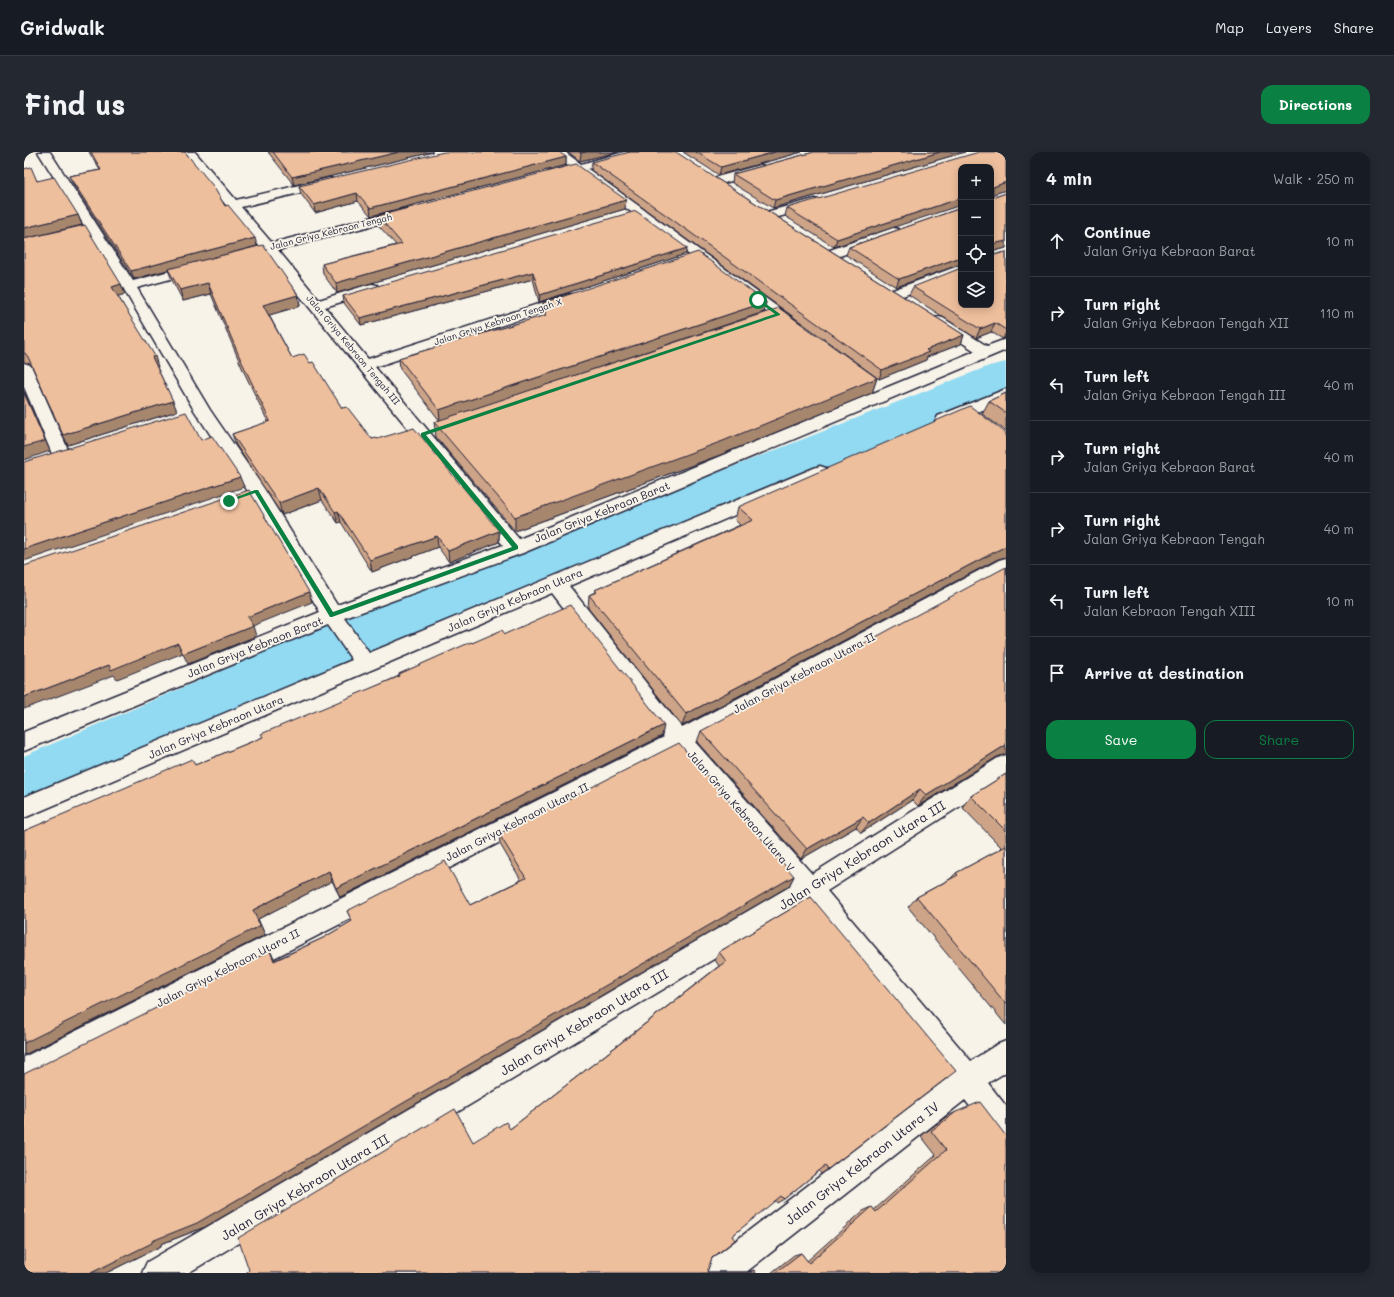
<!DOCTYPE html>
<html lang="en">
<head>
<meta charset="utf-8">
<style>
  :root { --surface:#171b24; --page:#242831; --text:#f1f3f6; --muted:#9ea1a6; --line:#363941; --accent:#0b8043 }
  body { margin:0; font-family:Mali,sans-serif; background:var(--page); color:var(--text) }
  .controls { position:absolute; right:12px; top:12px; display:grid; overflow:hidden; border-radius:8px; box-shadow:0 2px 10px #0003 }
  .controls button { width:36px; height:36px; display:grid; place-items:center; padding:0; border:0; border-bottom:1px solid var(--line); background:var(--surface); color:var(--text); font:20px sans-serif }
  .stop { position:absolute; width:12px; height:12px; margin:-9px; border:3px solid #0b8043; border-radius:50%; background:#fff }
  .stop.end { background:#0b8043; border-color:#fff; box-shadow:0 1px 4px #0008 }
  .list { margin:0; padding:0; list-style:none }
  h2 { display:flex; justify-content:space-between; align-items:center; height:52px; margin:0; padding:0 16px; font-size:17px }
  h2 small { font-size:13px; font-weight:400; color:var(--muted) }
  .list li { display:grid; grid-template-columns:26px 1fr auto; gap:12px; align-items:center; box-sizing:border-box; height:72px; padding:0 16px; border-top:1px solid var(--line) }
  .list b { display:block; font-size:15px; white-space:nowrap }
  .list p { margin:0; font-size:13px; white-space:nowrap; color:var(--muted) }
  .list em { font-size:13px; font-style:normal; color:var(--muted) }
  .actions { display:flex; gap:8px; padding:12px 16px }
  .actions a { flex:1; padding:9px 0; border:1px solid var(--accent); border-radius:12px; text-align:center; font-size:14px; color:var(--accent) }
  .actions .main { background:var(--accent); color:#fff }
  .icon { flex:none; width:22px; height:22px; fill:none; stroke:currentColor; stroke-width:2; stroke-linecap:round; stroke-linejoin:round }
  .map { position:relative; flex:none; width:982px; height:1121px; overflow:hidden; border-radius:12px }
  header { display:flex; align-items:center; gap:24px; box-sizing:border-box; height:56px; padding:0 20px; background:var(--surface); border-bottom:1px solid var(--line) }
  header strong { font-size:19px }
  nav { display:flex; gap:22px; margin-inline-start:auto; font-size:14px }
  .intro { display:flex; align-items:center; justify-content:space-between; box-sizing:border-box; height:96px; padding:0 24px }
  h1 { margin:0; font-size:28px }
  .button { padding:10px 18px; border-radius:12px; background:var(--accent); color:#fff; font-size:14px; font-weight:700 }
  main { display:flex; gap:24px; padding:0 24px }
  aside { flex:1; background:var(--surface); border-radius:12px; box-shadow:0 2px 10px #0003 }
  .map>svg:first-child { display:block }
</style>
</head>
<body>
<header>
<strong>Gridwalk</strong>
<nav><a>Map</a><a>Layers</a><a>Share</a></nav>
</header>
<div class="intro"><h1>Find us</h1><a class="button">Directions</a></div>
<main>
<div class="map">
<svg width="982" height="1121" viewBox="0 0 982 1121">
  <rect width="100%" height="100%" fill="#f7f3e8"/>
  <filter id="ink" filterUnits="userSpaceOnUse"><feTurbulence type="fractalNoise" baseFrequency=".025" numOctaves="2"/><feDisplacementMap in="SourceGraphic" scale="8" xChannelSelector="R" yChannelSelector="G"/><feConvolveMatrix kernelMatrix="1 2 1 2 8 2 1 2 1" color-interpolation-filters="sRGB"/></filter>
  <g filter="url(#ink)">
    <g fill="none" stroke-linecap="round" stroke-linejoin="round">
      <path fill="#91daf2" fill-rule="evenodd" d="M982,210V241L322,518L24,656L0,665V604L278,484L965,214Z"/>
      <g stroke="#22223b" stroke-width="3">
        <path id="minor" d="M14,0H26L109,129L175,111L180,112L182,115L180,118L113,136L186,258L239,335L313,453L479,393L241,101L212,109L207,108L205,105L207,102L236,95L159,0H171L212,48L305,26L309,27L311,30L309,33L217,55L248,91L384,56L389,57L390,60L389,63L254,98L295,148L343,133L348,132L353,133L355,136L353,139L301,155L344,207L542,143L547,142L552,143L554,146L552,149L351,215L495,387L951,199L909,172L907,169L909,166L914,165L919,166L963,194L982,187V198L499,401L321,466L345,501L790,316L796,314L802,316L805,320L802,324L545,434L658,576L975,408L982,406V422L671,590L788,722L974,606L982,603V625L803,739L947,909L972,893L982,889V920L964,931L982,954V993L972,988L941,948L721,1121H679L684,1110L924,926L782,752L164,1121H118L123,1110L767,734L652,600L0,934V905L640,585L528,441L0,666V645L328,508L304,473L0,599V580L296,460L225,341L170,258L98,134Z
          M527,0H541L557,12L600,0H620L618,3L564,17L777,172L780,175L777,178L772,180L767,178L553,20L528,27L524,26L522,23L524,20L545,15Z
          M736,13L740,14L742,17L740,20L693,33L689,32L687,29L689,26Z
          M790,47L795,48L796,51L795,54L747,67L742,66L740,63L742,60Z
          M869,76L874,77L876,80L874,83L813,105L808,106L803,105L801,102L803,99Z
          M937,113V122L876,145L871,146L866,145L864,142L866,139Z
          M0,211L6,213L8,216L46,302L43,306L37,308L31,306L28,302L0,235Z
          M982,237V248L926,272L920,273L914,272L912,268L914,264Z"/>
      </g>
      <use href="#minor" fill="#f7f3e8" fill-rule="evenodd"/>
    </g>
    <path fill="#cda487" stroke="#22223b" d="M65,0H161L201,54L274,143L276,154L245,163L268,206L286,211L318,256L348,287H353L475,379V390L425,410L414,395L348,420L317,370L314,371L298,348L258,363L212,293L208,282L244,270L219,218L187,142L159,149L148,128L144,118L110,127L49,32L45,24L76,18Z
      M244,0H409L270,33Z
      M544,0H594L556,9Z
      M659,0H778L695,23Z
      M790,0H941L749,56L708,31L709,22Z
      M982,0V38L969,42V44L971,45L982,41V96L970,99V103L982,100V185L979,187L967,180L952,186L885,143L889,135L937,153L967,15L810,95L761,64L763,56Z
      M542,5V13L347,64L334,49L291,61L277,42L275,34Z
      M568,10L690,25L940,183L937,192L903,205L902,208L855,227L567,18Z
      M0,17L54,63L58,73L34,79L97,132L101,142L94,144L134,215H133L153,259L44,293L8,214L6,212L0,210Z
      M937,56V112L872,135L822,103L825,95Z
      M601,57L313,141L299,122L298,112L372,93L355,74L354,64Z
      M663,96L662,102L515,150L509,127L337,173L320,151L319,144Z
      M742,150L740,160L853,226L848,241L696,303L491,379L412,285L410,270L416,269L376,217L375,206L519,164V151Z
      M982,241V279L958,262L965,249Z
      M982,281V405L974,407L658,574L564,456L565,443L571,440V438L716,373L711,368L714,355Z
      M481,482L638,584L316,745L308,729L234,767L241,783L0,903V679L171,613L239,585L375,524V522L448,491Z
      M677,579L973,605L894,654L888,648L837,681L832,675L777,707L673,590Z
      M982,622V873L884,755L893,745L926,727L932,721L978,696L938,655L947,644Z
      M475,682L770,724L765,734L181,1075L137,1092V1094L82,1121H0L251,808L299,786L328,769L323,759L446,753L497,728L476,692Z
      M787,745L804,1017L797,1022L795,1019L760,1047L753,1051L751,1048L708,1084L688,1106L683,1120H724L730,1118L732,1121H222L449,990L486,977L695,814L691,808L695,800Z
      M932,960L982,1121H747L770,1103L777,1101L783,1109L839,1059L848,1055L850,1058L912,1003L897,984L922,965Z"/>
    <path fill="#a7866e" stroke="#22223b" d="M375,0H409L270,33L268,25Z
      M562,0H594L556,9L557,1Z
      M751,0H778L695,23L697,15Z
      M916,0H941L749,56L751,48Z
      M542,5V13L347,64L346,56Z
      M982,30V38L967,43L969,35Z
      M333,41L334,49L291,61L290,53Z
      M937,46V53L810,95L813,87Z
      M602,48L601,57L313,141L312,131Z
      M54,63L58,73L0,87V76Z
      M231,86L233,94L110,127L107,119Z
      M982,89V96L967,100L969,92Z
      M663,96L662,102L515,150L516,143Z
      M937,105V112L872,135L875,127Z
      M509,120V127L337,173L336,166Z
      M184,131L187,142L159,149L156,138Z
      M97,132L101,142L92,145L88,135Z
      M274,143L276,154L242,164L239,153Z
      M742,150L740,160L416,269L415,258Z
      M971,171L967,180L952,186L956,177Z
      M982,180V185L979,187Z
      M940,183L937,192L903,205L902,208L855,227L858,218L902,198Z
      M131,204L134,215H132L128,205Z
      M853,226L848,241L696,303L491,379V365Z
      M0,239L26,299L0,308Z
      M149,249L153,259L44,293L39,283Z
      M216,325L220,335L0,409V397Z
      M295,336L298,348L258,363L255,351Z
      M314,359L317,370L314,371L311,360Z
      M475,379V390L425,410L424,399Z
      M413,384L414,395L348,420L346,408Z
      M982,394V405L974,407L658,574L662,562Z
      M285,440L288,450L226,475L223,465Z
      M229,474L232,484L164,512L159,502Z
      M154,491L159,501L93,527L90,523L0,557V545L85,513Z
      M640,573L638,584L316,745L312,736Z
      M982,593V602L973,605L894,654L902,643Z
      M896,637L888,648L837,681L845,671Z
      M839,665L832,675L777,707L783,697Z
      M305,719L308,729L234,767L241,783L0,903V891L229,758Z
      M770,724L765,734L181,1075L137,1092V1094L82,1121H67L128,1089Z
      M246,799L251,807L255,818L250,809Z"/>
    <path fill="#eebf9d" stroke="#22223b" d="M67,0H161L189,34L201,54L204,53L231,86L107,119L45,24L77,18Z
      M249,0H375L268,25Z
      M420,0H535L542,5L346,56L333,41L290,53L275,34Z
      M555,0H562L557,1Z
      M606,0H652L690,25L940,183L902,198L905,200L858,218L568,10Z
      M672,0H751L697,15Z
      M790,0H916L751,48L709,22Z
      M955,0H982V30L969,35V44L971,45L982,41V89L969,92L970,103L982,100V178L971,171L956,177L889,135L937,116V153H967V15H937V46L813,87L763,56Z
      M552,12L602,48L312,131L298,112L378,92L354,64Z
      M7,15L13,29L30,25L54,63L0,76V17Z
      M937,56V105L875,127L825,95Z
      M612,59L663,96L516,143L509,120L336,166L319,144Z
      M61,73L97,132L88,135L131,204L128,205L149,249L39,283L4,205L1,201H0V87Z
      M239,93L274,143L239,153L268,206L280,202L286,211L289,210L318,256L323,255L348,287L352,286L353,287L390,276L475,379L424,399L413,384L346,408L314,359L311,360L295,336L255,351L208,282L246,269L216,206L184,131L156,138L144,117Z
      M674,100L742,150L415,258L375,206L522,163L519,151Z
      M755,156L853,226L699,289L491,365L410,270Z
      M0,241L21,289L0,295Z
      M982,241V261L965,249Z
      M946,254L982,281V394L662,562L565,443L573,440L571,438L729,368L714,355Z
      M162,260L177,288L188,284L216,325L0,397V310Z
      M225,338L285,440L223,465L229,474L159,502L154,491L87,518L85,513L0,545V414Z
      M982,415V593L902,643L896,637L845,671L839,665L783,697L677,579Z
      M546,453L640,573L312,736L305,719L229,758L236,774L0,891V679L168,607L171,613L239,585L237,582L376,524L375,522L447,490L448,491L478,478L481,482Z
      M655,591L770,724L173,1071L128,1089V1091L67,1121H0V922L246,799L250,809L299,786L328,769L323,759L421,709L446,753L502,726L475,682Z
      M982,622V679L947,644Z
      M982,694V852L893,745L934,723L932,721Z
      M787,745L932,919L804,1017L801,1014L760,1047L757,1044L708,1084L711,1088L688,1106L683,1120H727L730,1118L732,1121H222L225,1118L214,1086L431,957L449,990L482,970L486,977L702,809L695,800Z
      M956,950L982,984V1121H751L777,1101L785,1111L848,1055L852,1060L922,998L907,979L932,960Z"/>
  </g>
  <path fill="#0b8043" d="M734,146L756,162V163L402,283L494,394V397L308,465H306L231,341L205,350L202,349L231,338H234L309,460L488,395L397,284V281L751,162L733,149Z"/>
  <g text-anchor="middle" stroke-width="3.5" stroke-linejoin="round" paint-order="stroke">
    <g font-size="9" fill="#22223b" stroke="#f7f3e8">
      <text transform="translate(307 80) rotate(-14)" y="3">Jalan Griya Kebraon Tengah</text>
      <text transform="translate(474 170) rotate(-18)" y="3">Jalan Griya Kebraon Tengah X</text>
      <text transform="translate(329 198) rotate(50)" y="3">Jalan Griya Kebraon Tengah III</text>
    </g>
    <g font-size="11" fill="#22223b" stroke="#f7f3e8">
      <text transform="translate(578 360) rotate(-22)" y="4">Jalan Griya Kebraon Barat</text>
      <text transform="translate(491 448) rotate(-23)" y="4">Jalan Griya Kebraon Utara</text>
      <text transform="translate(231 495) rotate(-22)" y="4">Jalan Griya Kebraon Barat</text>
      <text transform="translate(780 521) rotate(-28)" y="4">Jalan Griya Kebraon Utara II</text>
      <text transform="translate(192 575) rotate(-23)" y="4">Jalan Griya Kebraon Utara</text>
      <text transform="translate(717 659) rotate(49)" y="4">Jalan Griya Kebraon Utara V</text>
      <text transform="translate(493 670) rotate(-27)" y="4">Jalan Griya Kebraon Utara II</text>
      <text transform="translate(204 816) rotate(-27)" y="4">Jalan Griya Kebraon Utara II</text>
    </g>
    <g font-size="13" fill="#22223b" stroke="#f7f3e8">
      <text transform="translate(838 703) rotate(-32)" y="5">Jalan Griya Kebraon Utara III</text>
      <text transform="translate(560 870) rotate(-31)" y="5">Jalan Griya Kebraon Utara III</text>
      <text transform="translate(838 1011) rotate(-38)" y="5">Jalan Griya Kebraon Utara IV</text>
      <text transform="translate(281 1035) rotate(-31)" y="5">Jalan Griya Kebraon Utara III</text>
    </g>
  </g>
</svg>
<div class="controls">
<button>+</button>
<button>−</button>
<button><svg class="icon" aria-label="locate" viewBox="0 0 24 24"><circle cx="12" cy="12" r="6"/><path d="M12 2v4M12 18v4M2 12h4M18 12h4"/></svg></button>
<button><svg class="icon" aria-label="layers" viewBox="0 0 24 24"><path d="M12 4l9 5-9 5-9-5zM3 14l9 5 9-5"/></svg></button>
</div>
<div class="stop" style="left:734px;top:148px"></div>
<div class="stop end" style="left:205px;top:349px"></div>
</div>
<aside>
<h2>4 min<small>Walk · 250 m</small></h2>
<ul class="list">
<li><svg class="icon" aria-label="ahead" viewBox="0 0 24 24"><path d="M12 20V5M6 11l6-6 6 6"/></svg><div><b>Continue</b><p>Jalan Griya Kebraon Barat</p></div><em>10 m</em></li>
<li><svg class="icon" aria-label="right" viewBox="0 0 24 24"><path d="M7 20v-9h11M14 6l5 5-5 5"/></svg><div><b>Turn right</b><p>Jalan Griya Kebraon Tengah XII</p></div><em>110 m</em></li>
<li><svg class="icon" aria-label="left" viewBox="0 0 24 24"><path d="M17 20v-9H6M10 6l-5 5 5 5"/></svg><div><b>Turn left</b><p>Jalan Griya Kebraon Tengah III</p></div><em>40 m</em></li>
<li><svg class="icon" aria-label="right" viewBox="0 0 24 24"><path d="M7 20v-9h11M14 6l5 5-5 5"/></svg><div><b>Turn right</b><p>Jalan Griya Kebraon Barat</p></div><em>40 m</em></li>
<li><svg class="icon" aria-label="right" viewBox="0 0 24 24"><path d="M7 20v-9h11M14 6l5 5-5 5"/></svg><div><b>Turn right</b><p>Jalan Griya Kebraon Tengah</p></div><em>40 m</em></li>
<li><svg class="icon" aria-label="left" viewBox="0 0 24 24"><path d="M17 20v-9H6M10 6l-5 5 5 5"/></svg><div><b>Turn left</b><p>Jalan Kebraon Tengah XIII</p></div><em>10 m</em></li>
<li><svg class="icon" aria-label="arrive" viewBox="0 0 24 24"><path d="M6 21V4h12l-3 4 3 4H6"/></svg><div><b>Arrive at destination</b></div></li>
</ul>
<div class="actions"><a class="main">Save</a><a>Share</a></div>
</aside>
</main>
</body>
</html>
